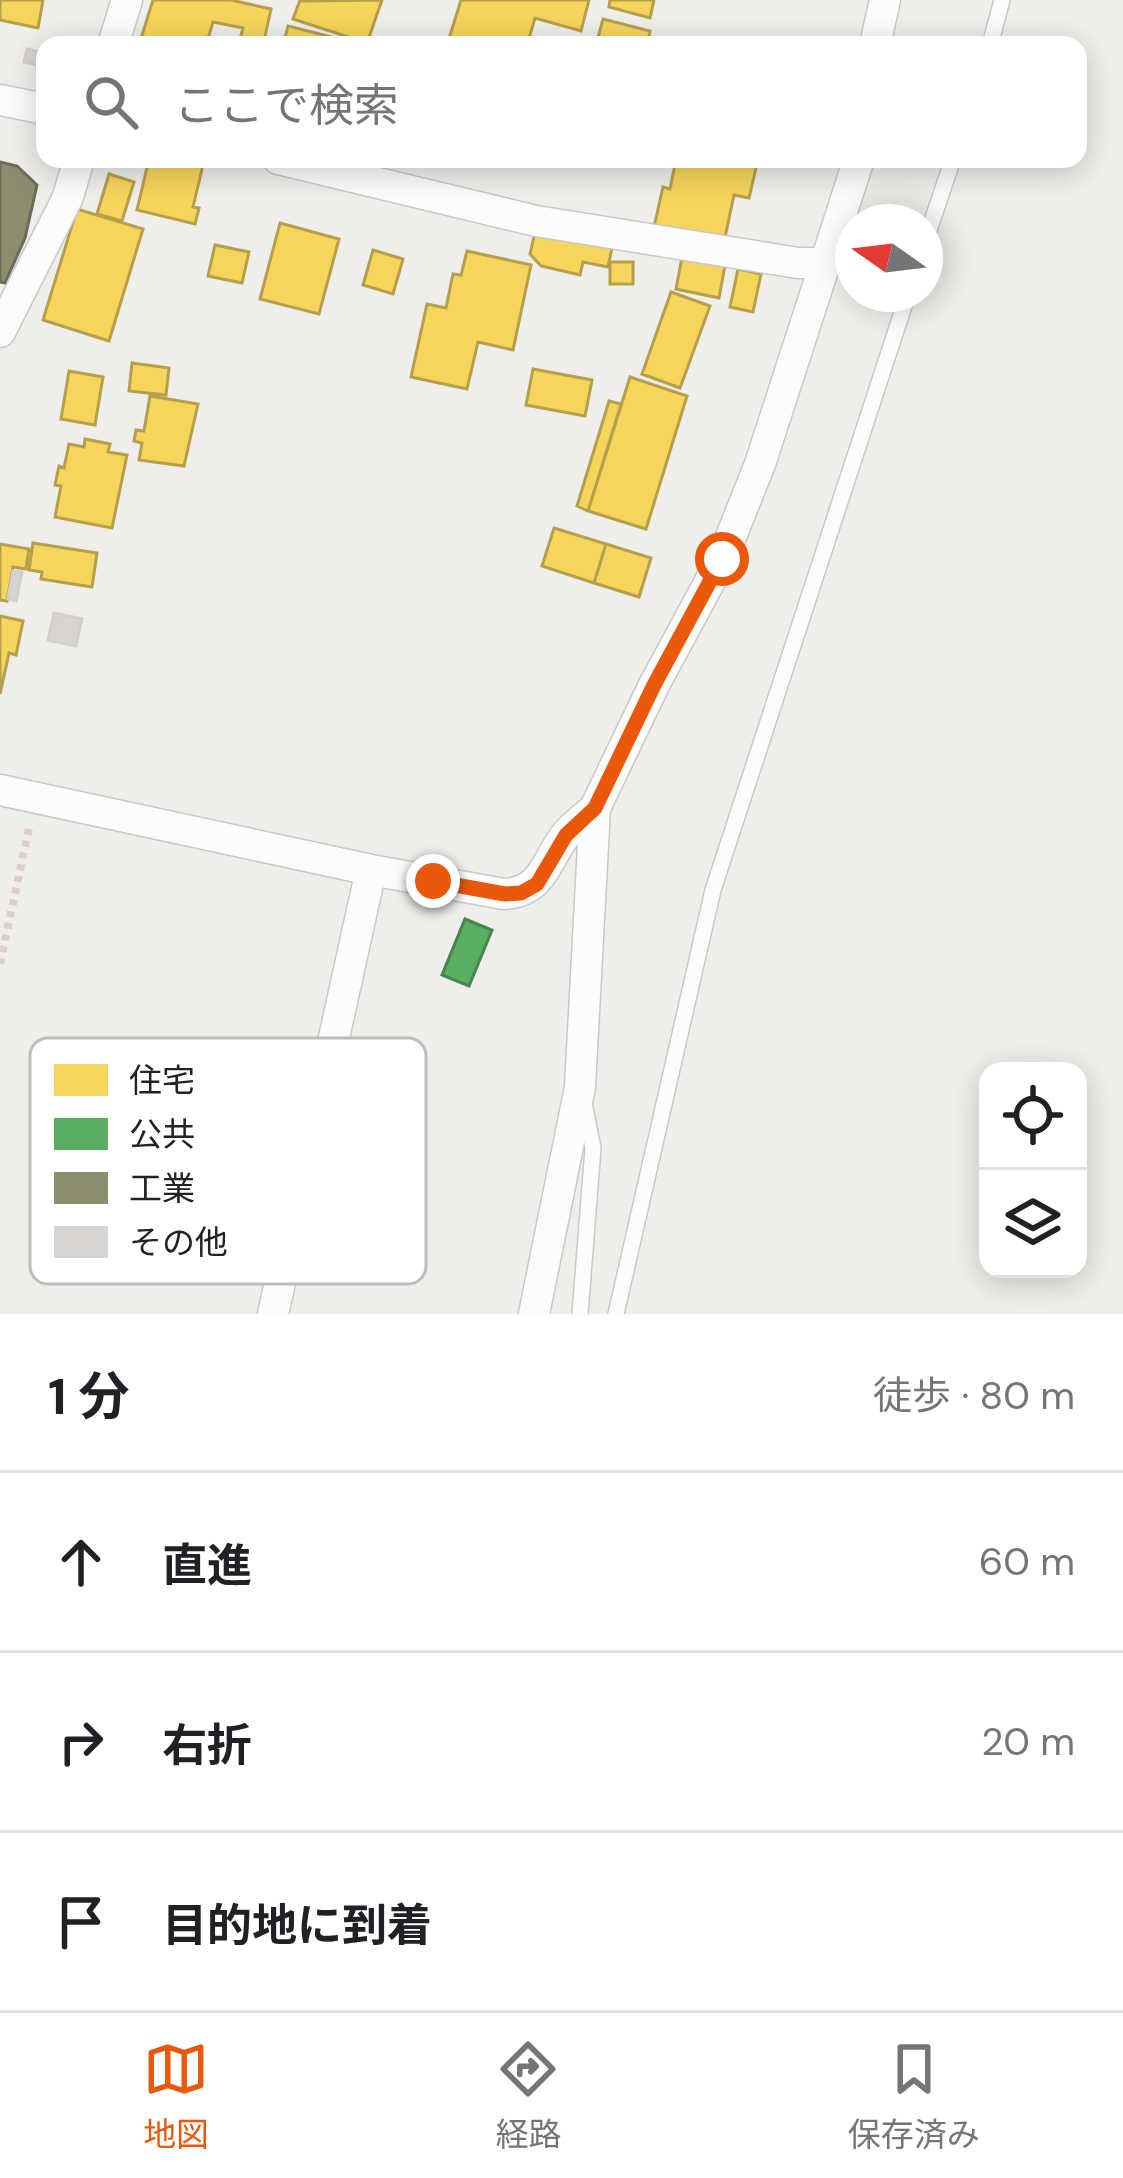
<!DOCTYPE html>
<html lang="ja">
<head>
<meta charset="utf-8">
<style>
  :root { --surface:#fff; --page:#f6f6f6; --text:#202124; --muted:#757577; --line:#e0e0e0; --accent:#ea580c }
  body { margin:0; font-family:"DM Sans","Noto Sans JP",sans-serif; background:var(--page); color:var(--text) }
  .controls { position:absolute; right:36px; bottom:36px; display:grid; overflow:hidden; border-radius:24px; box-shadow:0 6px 30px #0003 }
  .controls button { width:108px; height:108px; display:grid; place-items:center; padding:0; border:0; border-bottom:3px solid var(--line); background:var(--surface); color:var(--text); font:60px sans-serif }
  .compass { position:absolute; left:835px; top:204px; width:108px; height:108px; border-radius:50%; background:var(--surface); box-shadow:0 6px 30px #0003; rotate:284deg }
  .stop { position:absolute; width:36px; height:36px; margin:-27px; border:9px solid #ea580c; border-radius:50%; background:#fff }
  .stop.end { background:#ea580c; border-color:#fff; box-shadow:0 3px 12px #0008 }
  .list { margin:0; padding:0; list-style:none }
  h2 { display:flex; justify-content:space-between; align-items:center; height:156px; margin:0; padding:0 48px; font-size:51px }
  h2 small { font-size:39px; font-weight:400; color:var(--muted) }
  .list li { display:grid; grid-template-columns:78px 1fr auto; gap:36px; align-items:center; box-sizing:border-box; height:180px; padding:0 48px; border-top:3px solid var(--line) }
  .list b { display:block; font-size:45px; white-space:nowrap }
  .list em { font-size:39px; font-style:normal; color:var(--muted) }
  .icon { flex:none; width:66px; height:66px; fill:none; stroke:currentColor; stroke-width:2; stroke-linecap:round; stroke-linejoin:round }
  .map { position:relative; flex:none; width:1123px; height:1314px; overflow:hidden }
  .search { position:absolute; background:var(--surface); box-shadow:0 6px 30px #0003; left:36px; right:36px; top:36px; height:132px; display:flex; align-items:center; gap:30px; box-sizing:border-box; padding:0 42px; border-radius:24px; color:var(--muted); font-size:45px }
  .sheet { height:696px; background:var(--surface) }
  nav { display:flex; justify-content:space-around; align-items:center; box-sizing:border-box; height:168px; border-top:3px solid var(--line); background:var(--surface); font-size:33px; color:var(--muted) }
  nav a { display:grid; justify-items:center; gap:6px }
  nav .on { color:var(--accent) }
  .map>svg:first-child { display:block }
</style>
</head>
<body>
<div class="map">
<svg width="1123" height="1314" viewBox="0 0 1123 1314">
  <rect width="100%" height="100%" fill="#f0eeeb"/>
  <path fill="#f6d55c" stroke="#b69f4b" stroke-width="3" d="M0,0H43L38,28L0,20Z
    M153,0H231L271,9L263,45L240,39L243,28L213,22L206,45H139Z
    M300,0L302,1L382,0L367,43L293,19Z
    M461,0H589L581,31L535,18L527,45H447Z
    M610,0H654L650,18L609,7Z
    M603,19L650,31L647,45H596Z
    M288,26L359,44V45H283Z
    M149,159H176L203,165L193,207L199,208L195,224L137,210Z
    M676,159H758L749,198L734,195L724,242L654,227L663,187L670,189Z
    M109,174L134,182L122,221L97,214Z
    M77,209L143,229L109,341L43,320Z
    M280,223L339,239L319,314L260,299Z
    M536,228L613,243L608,267L583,262L580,275L541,266L530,254Z
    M215,245L249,252L242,283L208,276Z
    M373,250L403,259L393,294L363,285Z
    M467,251L531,265L513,350L478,342L467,389L411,377L427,304L446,308L453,274L461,275Z
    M683,252L726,260L719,298L676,289Z
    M610,262H633V284H610Z
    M738,269L761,274L753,312L730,307Z
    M671,292L710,306L680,388L642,374Z
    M132,363L169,368L166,395L129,391Z
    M533,369L592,380L585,416L526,405Z
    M69,371L103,377L95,425L61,419Z
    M630,377L687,396L646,529L588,511Z
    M150,396L198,404L184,466L139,460L142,443L134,441L136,430L144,431Z
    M609,401L621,404L588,511L577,506Z
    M85,439L110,444L108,452L127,455L112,528L55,517L61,486L55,485L59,466L64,468L69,444L84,447Z
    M554,528L606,544L594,583L542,566Z
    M33,543L97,553L92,587L41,579L42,572L29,570Z
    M0,544L29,549L26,569L13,567L7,601L0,600Z
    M606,544L651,558L639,597L594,583Z
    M0,616L23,621L16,655L9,653L0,694Z"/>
  <path fill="#5aae61" stroke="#49844e" stroke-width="3" d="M465,919L492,930L469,986L442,975Z"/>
  <path fill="#8c8c6e" stroke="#6c6c57" stroke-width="3" d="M0,162L17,166L37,185L25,238L5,283L0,282Z"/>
  <path fill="#d7d4d2" stroke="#d3d0cc" stroke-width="3" d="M27,49L45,53L43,66L24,62Z
    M13,571L22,572L16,601L8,599Z
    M54,613L82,619L76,646L48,640Z"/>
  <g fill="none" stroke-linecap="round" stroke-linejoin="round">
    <g stroke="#c9c8c7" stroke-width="18">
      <path id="lane" d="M990,45L1002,0
        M925,242L953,159
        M580,1314L593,1148L585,1108
        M616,1314L713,890L908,294"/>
    </g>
    <g stroke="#c9c8c7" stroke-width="33">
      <path id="street" d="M113,45L127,0
        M875,45L885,0
        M0,100L45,109
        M278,159L536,221L798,263H824
        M0,332L68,197L79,159
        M0,790L371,870L504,894C543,892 545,862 565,836C573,825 586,817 595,808
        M273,1314L371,870
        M534,1314L580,1087L595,808L654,685L722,559L760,464L859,159"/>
    </g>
    <path stroke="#dccecd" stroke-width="8" stroke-dasharray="6 6" stroke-linecap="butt" d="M0,964L29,828"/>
    <use href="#lane" stroke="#fdfcfc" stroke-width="15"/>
    <use href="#street" stroke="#fdfcfc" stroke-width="30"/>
  </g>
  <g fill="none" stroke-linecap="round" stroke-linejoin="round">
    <path stroke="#ea580c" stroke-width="15" d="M433,881L505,894L521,893L537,884L566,835L595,808L654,685L722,559"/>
  </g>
  <rect x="30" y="1038" width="396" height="246" rx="18" fill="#fff" stroke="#bdbdbd" stroke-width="3"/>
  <rect x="54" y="1064" width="54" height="32" fill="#f6d55c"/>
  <rect x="54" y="1118" width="54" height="32" fill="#5aae61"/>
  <rect x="54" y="1172" width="54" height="32" fill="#8c8c6e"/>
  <rect x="54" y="1226" width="54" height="32" fill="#d7d4d2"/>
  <g font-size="33" fill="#222">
    <text x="129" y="1092">住宅</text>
    <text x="129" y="1146">公共</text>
    <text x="129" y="1200">工業</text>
    <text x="129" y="1254">その他</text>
  </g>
</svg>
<div class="controls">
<button><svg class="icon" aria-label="locate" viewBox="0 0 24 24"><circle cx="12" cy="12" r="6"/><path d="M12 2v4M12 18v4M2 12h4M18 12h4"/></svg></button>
<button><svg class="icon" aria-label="layers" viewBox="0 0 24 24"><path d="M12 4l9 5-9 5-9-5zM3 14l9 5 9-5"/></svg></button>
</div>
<svg class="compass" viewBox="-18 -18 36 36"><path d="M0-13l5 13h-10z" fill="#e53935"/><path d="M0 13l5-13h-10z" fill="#757577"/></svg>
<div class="stop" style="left:722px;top:559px"></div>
<div class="stop end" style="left:433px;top:881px"></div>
<div class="search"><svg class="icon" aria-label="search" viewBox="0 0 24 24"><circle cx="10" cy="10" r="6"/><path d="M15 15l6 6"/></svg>ここで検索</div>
</div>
<section class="sheet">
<h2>1 分<small>徒歩 · 80 m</small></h2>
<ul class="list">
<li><svg class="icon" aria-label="ahead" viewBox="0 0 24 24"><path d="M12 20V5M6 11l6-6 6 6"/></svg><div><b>直進</b></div><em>60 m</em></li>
<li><svg class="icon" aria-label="right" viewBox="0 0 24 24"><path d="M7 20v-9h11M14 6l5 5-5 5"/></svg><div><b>右折</b></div><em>20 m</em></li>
<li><svg class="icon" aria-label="arrive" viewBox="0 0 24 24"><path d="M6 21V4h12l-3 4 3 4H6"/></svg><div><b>目的地に到着</b></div></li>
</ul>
</section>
<nav>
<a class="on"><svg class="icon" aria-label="map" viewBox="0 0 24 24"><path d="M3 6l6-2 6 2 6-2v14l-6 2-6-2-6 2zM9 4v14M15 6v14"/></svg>地図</a>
<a><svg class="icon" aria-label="directions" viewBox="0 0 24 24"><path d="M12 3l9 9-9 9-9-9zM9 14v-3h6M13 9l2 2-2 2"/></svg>経路</a>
<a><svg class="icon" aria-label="saved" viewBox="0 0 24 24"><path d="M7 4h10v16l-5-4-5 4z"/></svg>保存済み</a>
</nav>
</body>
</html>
